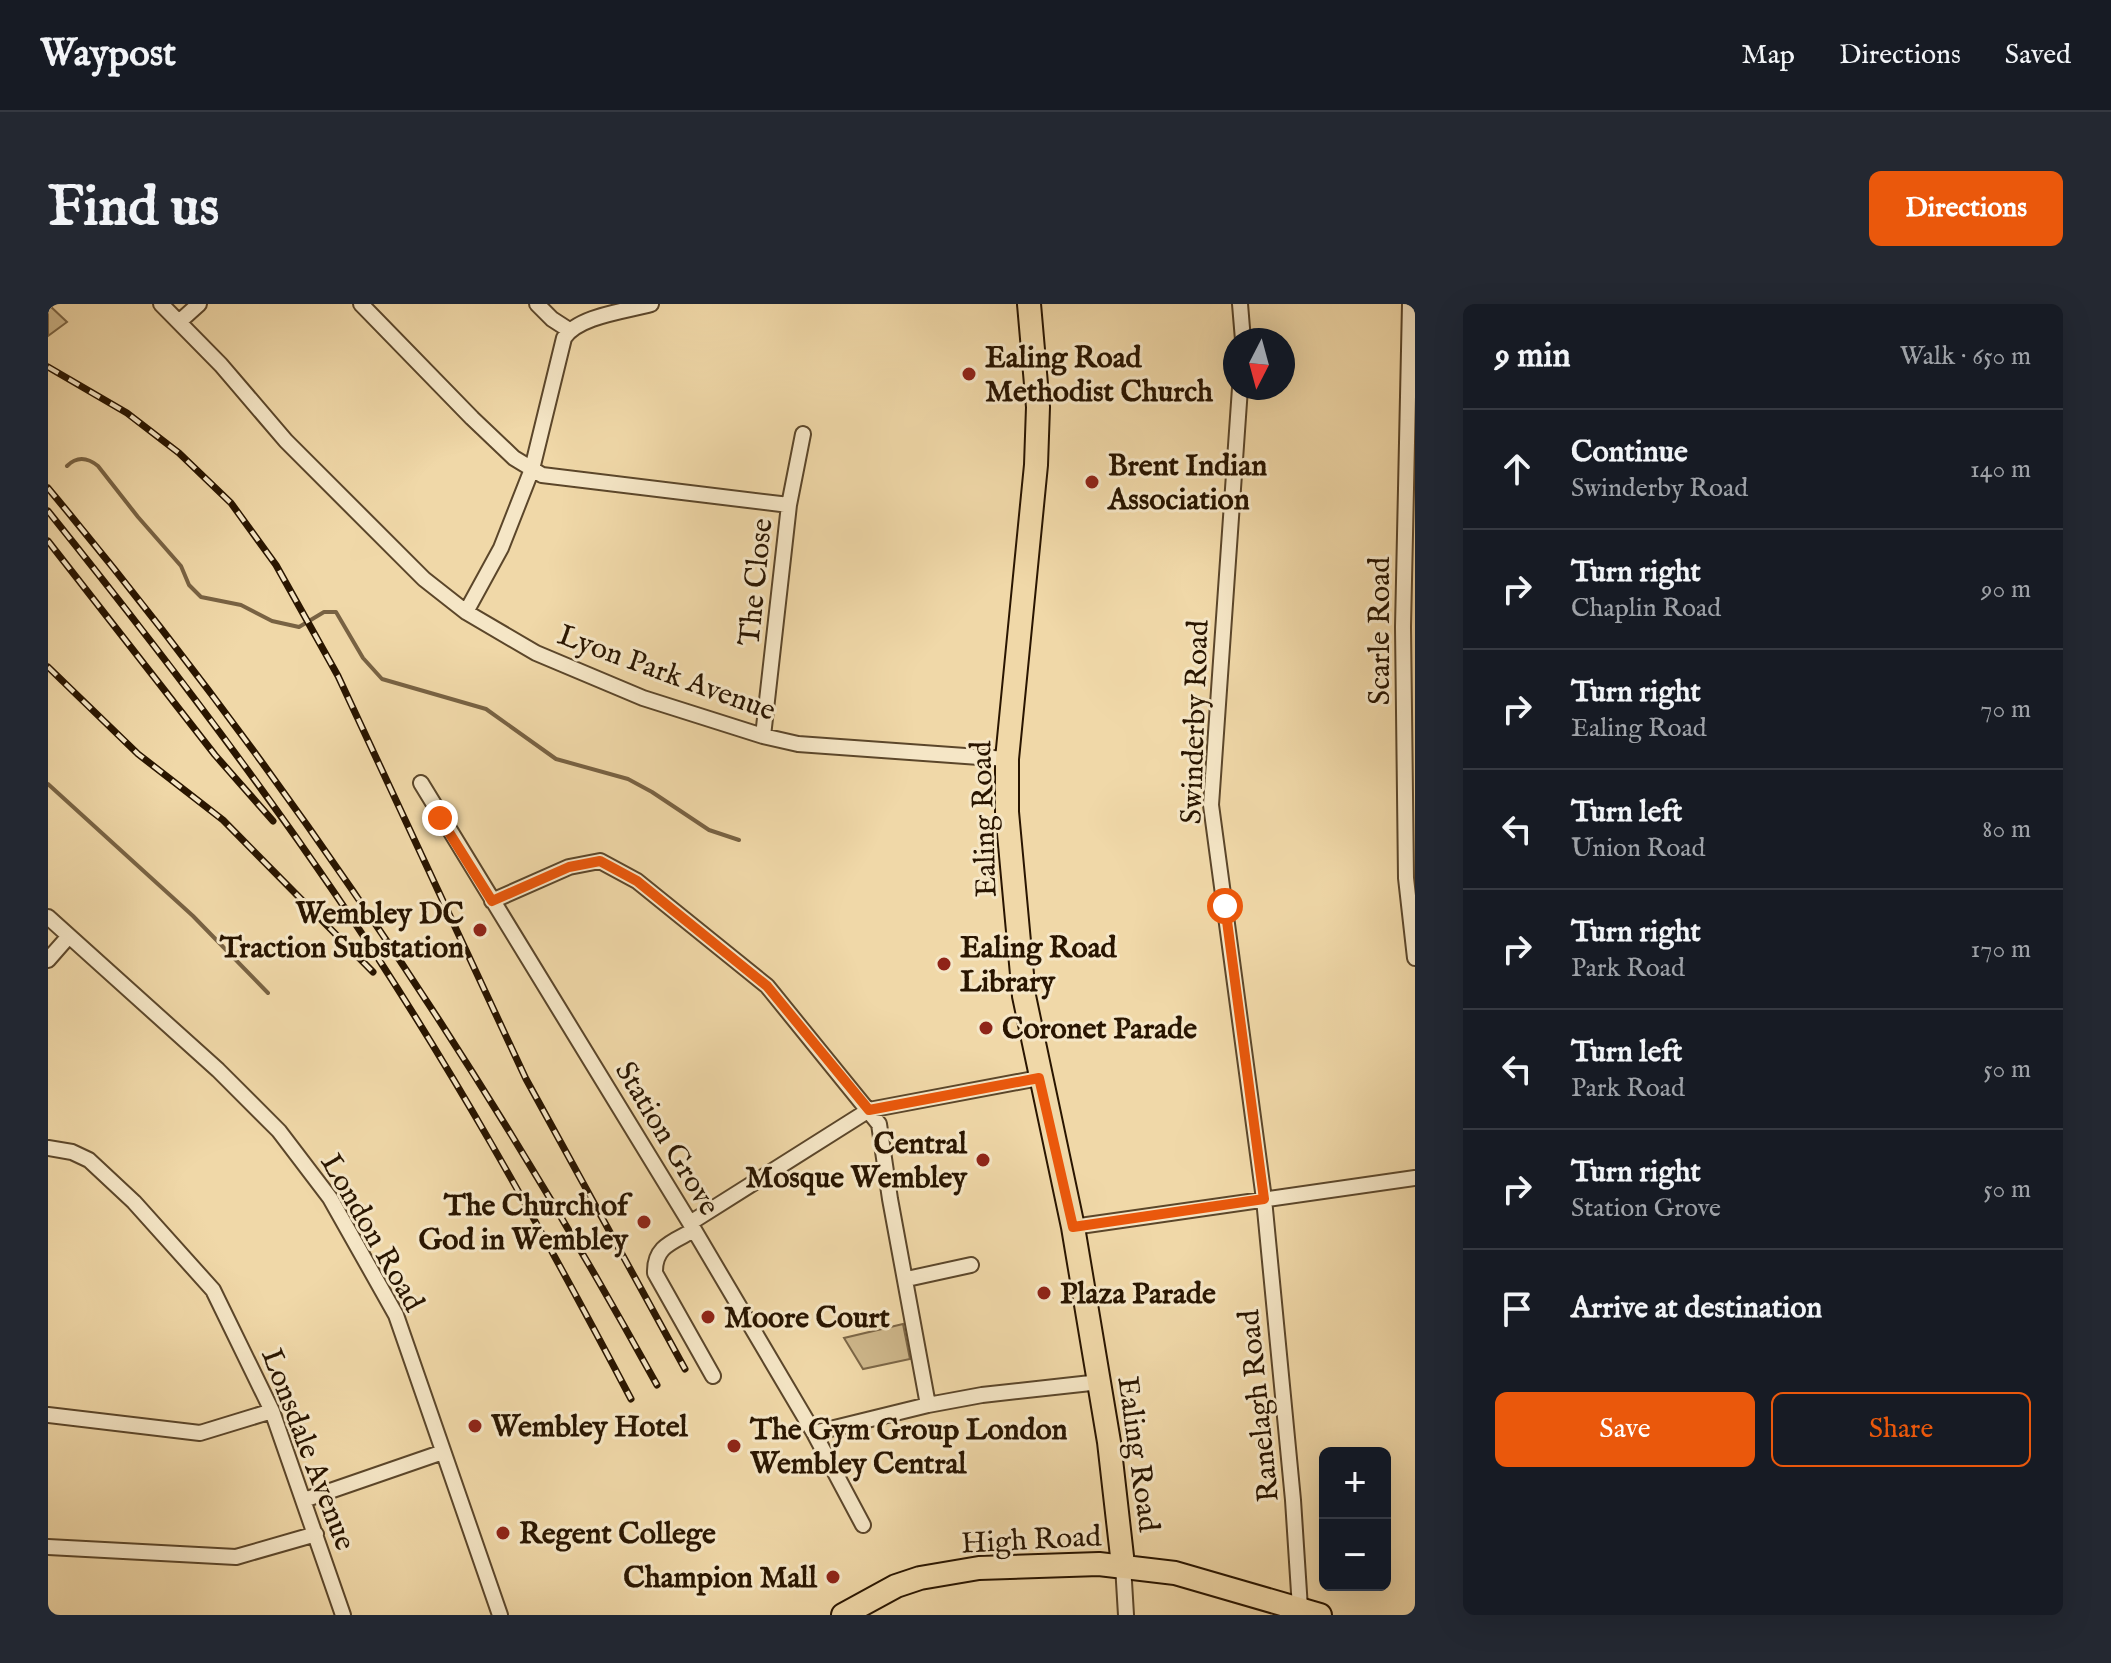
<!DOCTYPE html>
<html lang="en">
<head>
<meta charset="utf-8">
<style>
  :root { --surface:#171b24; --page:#242831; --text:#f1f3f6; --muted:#9ea1a6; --line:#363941; --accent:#ea580c }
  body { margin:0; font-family:"IM FELL English",serif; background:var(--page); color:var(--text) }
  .controls { position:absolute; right:24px; bottom:24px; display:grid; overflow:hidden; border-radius:12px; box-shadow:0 8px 32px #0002 }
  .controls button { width:72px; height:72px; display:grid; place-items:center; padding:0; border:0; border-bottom:2px solid var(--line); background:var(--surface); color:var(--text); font:40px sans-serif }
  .compass { position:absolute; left:1175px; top:24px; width:72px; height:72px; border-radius:50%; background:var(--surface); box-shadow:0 8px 32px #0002; rotate:186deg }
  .stop { position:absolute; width:24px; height:24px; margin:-18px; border:6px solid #ea580c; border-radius:50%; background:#fff }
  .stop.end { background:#ea580c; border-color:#fff; box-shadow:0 2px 8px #0008 }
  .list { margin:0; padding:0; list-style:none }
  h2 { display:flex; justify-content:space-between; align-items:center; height:104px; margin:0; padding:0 32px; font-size:34px }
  h2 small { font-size:26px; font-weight:400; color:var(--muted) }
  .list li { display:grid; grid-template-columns:52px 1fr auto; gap:24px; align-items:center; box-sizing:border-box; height:120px; padding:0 32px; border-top:2px solid var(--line) }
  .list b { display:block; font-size:30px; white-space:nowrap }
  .list p { margin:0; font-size:26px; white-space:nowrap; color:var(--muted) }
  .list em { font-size:26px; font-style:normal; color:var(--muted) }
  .actions { display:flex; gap:16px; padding:24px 32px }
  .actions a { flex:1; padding:18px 0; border:2px solid var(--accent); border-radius:12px; text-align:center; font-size:28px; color:var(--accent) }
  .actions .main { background:var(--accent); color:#fff }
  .icon { flex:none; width:44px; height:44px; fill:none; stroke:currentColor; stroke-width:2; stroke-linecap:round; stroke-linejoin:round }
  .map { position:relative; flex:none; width:1367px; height:1311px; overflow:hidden; border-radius:12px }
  header { display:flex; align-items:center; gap:48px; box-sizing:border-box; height:112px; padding:0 40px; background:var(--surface); border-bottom:2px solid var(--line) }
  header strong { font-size:38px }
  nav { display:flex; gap:44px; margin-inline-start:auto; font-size:28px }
  .intro { display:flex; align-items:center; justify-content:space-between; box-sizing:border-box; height:192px; padding:0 48px }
  h1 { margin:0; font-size:56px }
  .button { padding:20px 36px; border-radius:12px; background:var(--accent); color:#fff; font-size:28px; font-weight:700 }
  main { display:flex; gap:48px; padding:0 48px }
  aside { flex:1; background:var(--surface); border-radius:12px; box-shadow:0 8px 32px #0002 }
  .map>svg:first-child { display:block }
</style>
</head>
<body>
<header>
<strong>Waypost</strong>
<nav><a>Map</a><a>Directions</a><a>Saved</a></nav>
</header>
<div class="intro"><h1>Find us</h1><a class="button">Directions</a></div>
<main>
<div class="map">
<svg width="1367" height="1311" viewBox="0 0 1367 1311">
  <rect width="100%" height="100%" fill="#f0d8a8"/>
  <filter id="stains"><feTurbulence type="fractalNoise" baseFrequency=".0025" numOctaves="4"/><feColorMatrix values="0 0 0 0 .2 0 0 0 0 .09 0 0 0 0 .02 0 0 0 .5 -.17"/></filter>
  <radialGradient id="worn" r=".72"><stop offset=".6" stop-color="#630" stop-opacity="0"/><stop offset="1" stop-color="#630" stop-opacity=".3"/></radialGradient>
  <path fill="#ceb78b" stroke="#7c6646" stroke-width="2" d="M0,0L19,18L0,32Z
    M855,1020L862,1055L815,1065L796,1034Z"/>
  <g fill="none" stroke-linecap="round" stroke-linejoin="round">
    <path stroke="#786243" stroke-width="4" d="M19,162C29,152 39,153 50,162L90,213L133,262L141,281L153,293L193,301L224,317L251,323L276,308H288L315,354L334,375L438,405L508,455L580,475L604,488L661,526L691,536
      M0,480L145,612L220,689"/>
    <g stroke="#5b462a" stroke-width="18">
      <path id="minor" d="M113,0L173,61L238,137L376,275L418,308L488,349L595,394L715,432L750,440L959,455
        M313,0L424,114L466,154L494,171L741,201
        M489,0L504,15L521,26
        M1192,0L1195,36
        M1362,0L1355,323L1358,574L1367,654
        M131,18L151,0
        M1192,84L1163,501L1216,895L1245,1196L1252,1304
        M418,308L453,244L484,165L516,34C530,12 578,7 603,0
        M715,432L741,201L755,130
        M373,479L642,919L766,1129L815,1221
        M444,597L521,563L552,557L589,577L719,682L831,820L842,895L880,1101
        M0,613L170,766L231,827L282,894L348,1011L452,1311
        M0,656L21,632
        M0,844L24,848L41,856L86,898L165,986L224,1107L295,1311
        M642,919L821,806L991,774
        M1025,923L1367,874
        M646,926C625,938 606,942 607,969L665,1072
        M859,975L923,961
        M0,1111L152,1129L224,1107
        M766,1129L880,1101L934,1091L1052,1078
        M256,1196L395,1148
        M0,1243L188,1253L268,1230
        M1075,1261L1078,1311"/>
    </g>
    <g stroke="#291500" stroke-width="26">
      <path id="primary" d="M981,0L990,103L988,161L959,455V508L976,692L1025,923L1061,1138L1075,1261
        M795,1311L848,1282L872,1274L931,1264L1051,1260L1127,1269L1272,1311"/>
    </g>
    <use href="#minor" stroke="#f5e6c6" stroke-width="14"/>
    <use href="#primary" stroke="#f0d8a8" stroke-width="22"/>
    <g stroke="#291500" stroke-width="7">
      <path id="rail" d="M0,63L79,109L131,149L183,199L228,261L290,372L478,775L637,1065
        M0,184C231,461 435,765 609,1081
        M0,207C101,333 199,460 290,594C399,754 493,924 583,1095
        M0,237L167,451L225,517
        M0,363L90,450L175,516L325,668"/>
    </g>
    <use href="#rail" stroke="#f5e6c6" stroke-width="4" stroke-dasharray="12" stroke-linecap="butt"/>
  </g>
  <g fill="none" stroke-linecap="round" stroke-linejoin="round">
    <path stroke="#ea580c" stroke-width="10" d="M392,514L444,597L521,563L552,557L589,577L719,682L821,806L991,774L1025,923L1216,895L1177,602"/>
  </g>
  <g fill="#8f2418" stroke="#f5e6c6" stroke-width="3">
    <circle cx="921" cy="70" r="8"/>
    <circle cx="1044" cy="178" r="8"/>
    <circle cx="432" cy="626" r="8"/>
    <circle cx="896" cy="660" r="8"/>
    <circle cx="938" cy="724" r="8"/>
    <circle cx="935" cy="856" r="8"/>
    <circle cx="596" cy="918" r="8"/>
    <circle cx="996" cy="989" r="8"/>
    <circle cx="660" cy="1013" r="8"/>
    <circle cx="427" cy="1122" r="8"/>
    <circle cx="686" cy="1142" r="8"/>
    <circle cx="455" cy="1229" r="8"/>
    <circle cx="785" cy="1273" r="8"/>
  </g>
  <g text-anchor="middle" stroke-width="6" stroke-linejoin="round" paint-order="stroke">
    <g font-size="30" font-weight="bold" fill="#291500" stroke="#f5e6c6" text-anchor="start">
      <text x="937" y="63">Ealing Road<tspan x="937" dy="34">Methodist Church</tspan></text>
      <text x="1060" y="171">Brent Indian<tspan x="1060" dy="34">Association</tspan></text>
      <text x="416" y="619" text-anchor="end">Wembley DC<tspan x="416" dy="34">Traction Substation</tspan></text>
      <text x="912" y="653">Ealing Road<tspan x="912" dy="34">Library</tspan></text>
      <text x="954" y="734">Coronet Parade</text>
      <text x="919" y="849" text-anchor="end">Central<tspan x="919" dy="34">Mosque Wembley</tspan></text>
      <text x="580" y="911" text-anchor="end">The Church of<tspan x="580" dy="34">God in Wembley</tspan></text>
      <text x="1012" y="999">Plaza Parade</text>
      <text x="676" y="1023">Moore Court</text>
      <text x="443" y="1132">Wembley Hotel</text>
      <text x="702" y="1135">The Gym Group London<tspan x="702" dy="34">Wembley Central</tspan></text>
      <text x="471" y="1239">Regent College</text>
      <text x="769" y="1283" text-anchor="end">Champion Mall</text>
    </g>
    <g font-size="30" fill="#291500" stroke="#f5e6c6">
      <text transform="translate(707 278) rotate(-84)" y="10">The Close</text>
      <text transform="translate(1331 327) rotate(-90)" y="10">Scarle Road</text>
      <text transform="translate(619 368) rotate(20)" y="10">Lyon Park Avenue</text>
      <text transform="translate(1146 418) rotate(-88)" y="10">Swinderby Road</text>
      <text transform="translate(935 515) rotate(-92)" y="10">Ealing Road</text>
      <text transform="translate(620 834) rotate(59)" y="10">Station Grove</text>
      <text transform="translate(325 928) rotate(60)" y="10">London Road</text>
      <text transform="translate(1210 1102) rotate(-96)" y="10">Ranelagh Road</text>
      <text transform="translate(261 1145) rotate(69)" y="10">Lonsdale Avenue</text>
      <text transform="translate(1091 1150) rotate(82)" y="10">Ealing Road</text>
      <text transform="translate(983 1235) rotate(-3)" y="10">High Road</text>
    </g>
  </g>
  <rect width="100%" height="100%" filter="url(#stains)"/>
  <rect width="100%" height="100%" fill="url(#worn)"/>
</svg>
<div class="controls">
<button>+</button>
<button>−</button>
</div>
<svg class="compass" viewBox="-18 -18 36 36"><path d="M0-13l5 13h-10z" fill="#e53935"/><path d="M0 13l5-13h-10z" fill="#9ea1a6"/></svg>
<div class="stop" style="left:1177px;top:602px"></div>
<div class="stop end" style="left:392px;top:514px"></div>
</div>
<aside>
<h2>9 min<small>Walk · 650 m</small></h2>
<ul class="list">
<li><svg class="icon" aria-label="ahead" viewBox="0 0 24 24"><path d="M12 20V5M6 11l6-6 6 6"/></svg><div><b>Continue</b><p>Swinderby Road</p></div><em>140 m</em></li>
<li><svg class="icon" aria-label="right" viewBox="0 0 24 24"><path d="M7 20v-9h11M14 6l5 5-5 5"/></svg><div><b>Turn right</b><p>Chaplin Road</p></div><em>90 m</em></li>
<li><svg class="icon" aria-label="right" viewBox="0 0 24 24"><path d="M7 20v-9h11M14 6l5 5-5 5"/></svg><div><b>Turn right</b><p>Ealing Road</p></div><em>70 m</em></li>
<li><svg class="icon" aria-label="left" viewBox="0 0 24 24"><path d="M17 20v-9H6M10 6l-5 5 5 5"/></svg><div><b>Turn left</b><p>Union Road</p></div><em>80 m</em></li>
<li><svg class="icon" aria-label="right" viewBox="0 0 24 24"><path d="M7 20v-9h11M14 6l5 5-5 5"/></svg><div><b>Turn right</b><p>Park Road</p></div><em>170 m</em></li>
<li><svg class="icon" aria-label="left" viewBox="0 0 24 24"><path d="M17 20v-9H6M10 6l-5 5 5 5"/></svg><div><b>Turn left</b><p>Park Road</p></div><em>50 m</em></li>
<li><svg class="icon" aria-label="right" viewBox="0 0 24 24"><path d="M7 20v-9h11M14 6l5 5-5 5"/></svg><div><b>Turn right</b><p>Station Grove</p></div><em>50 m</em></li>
<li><svg class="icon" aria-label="arrive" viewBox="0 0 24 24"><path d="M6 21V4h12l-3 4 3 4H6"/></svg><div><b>Arrive at destination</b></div></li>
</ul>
<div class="actions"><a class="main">Save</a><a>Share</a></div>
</aside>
</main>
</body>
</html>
